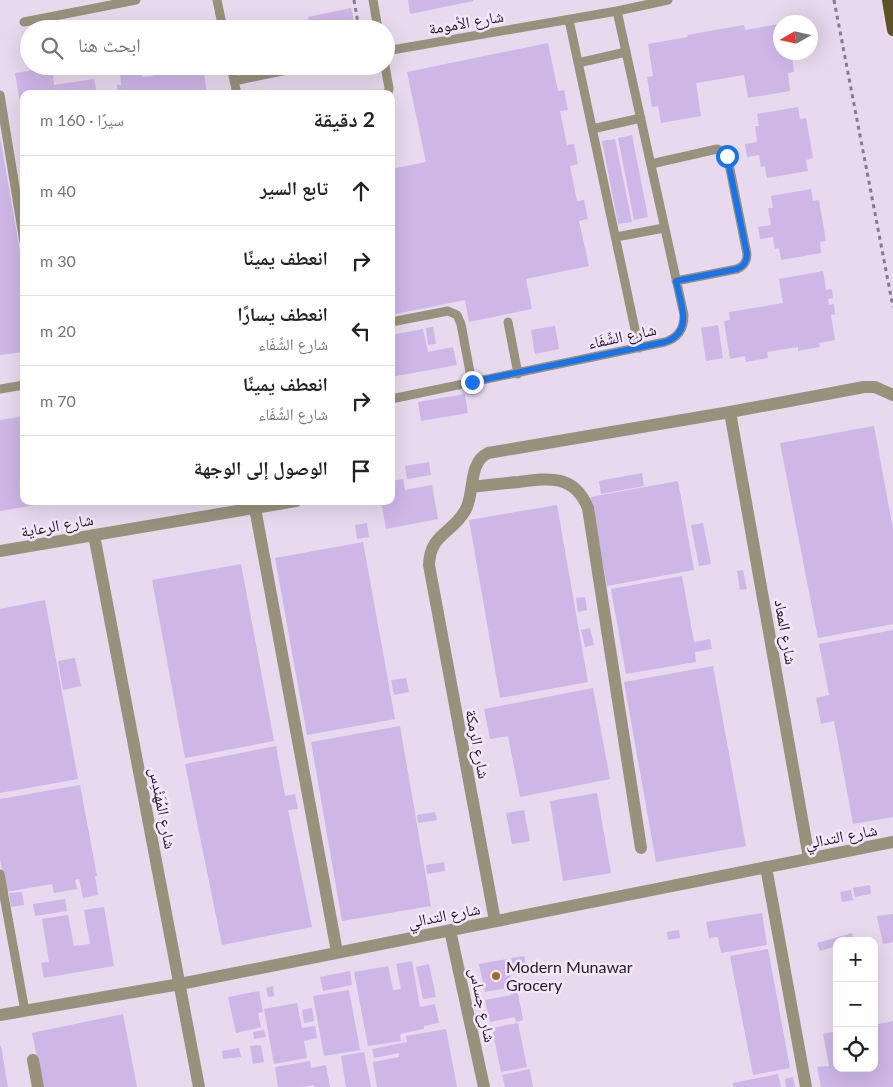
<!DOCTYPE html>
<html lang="ar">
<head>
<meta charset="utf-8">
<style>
  :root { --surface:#fff; --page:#f6f6f6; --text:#222; --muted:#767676; --line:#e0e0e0 }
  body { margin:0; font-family:Lato,"Noto Naskh Arabic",sans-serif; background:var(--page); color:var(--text); direction:rtl }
  .controls { position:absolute; right:15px; bottom:15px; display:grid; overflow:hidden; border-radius:10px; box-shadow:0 5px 20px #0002 }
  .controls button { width:45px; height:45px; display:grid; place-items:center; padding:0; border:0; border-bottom:1px solid var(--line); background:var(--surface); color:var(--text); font:25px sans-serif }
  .compass { position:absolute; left:773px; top:15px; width:45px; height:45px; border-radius:50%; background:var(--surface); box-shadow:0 5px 20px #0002; rotate:261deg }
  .stop { position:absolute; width:15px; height:15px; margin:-11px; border:4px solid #1a73e8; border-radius:50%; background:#fff }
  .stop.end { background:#1a73e8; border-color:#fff; box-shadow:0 1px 5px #0008 }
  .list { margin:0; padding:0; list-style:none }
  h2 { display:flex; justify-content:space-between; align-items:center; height:65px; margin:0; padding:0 20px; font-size:21px }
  h2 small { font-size:16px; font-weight:400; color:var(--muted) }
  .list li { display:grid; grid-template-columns:32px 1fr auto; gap:15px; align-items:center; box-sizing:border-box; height:70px; padding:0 20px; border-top:1px solid var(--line) }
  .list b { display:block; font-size:19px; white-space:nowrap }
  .list p { margin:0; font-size:16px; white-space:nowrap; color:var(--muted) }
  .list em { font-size:16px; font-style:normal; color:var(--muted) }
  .icon { flex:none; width:28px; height:28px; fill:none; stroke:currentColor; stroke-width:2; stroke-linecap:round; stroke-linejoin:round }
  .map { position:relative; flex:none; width:893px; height:1087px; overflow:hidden; direction:ltr }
  .search { position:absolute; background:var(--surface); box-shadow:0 5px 20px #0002; left:20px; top:20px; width:375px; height:55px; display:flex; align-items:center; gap:12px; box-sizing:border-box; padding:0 18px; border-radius:28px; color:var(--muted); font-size:19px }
  .panel { position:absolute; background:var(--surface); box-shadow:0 5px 20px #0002; left:20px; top:90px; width:375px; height:415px; border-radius:10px; direction:rtl }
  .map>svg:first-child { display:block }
</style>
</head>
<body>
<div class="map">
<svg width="893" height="1087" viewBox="0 0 893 1087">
  <rect width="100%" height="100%" fill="#e8d9ee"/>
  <path fill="#ceb6e7" d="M408,0H473V1L410,14Z
    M351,8L356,29H310L308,17Z
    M779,24L780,52H784L785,56L792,54L794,72L788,73L790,91L748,98L744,75L696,83L701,116L661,123L658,106L652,107L647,77L653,76L648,44L688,37L687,35L744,25L745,30Z
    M548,43L558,91L564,90L568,110L560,111L567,145L574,144L578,164L570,166L577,201L584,200L588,219L579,221L589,266L526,279L532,309L469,322L465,300L391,315V169L426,162L407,72Z
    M36,66H52L54,85L94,79L97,93L24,94L23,121L15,73L33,70Z
    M151,66H203L207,94H114V91H117V85H121L120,72L141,69L142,77L153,76Z
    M798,107L800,119L806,118L813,158L806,160L808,171L767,178L765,166L761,167L759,155L747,157L745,144L757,142L755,126H759L757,114Z
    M632,135L648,217L634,220L618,138Z
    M0,137L24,274V352L0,355Z
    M615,139L632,222L618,224L602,141Z
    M811,189L813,201L819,200L826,241L820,242L821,253L781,260L779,248L775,249L773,237L760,239L758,227L771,225L768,208H773L771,196Z
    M823,271L826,290L832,289L833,298L828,299L829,305L834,304L835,314L831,315L835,340L819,343L820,347L798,351V347L767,352L768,358L746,362L745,356L730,359L724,321L730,320L729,312L783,303L779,279Z
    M718,325L723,358L706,361L701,328Z
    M555,326L559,349L535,354L531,330Z
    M433,327L436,344L428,345L426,328Z
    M423,329L428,352L453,347L457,365L391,377V335Z
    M465,394L468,413L421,421L418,402Z
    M24,416V501L53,502L0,511V420Z
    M874,426L893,529V624L818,638L780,443Z
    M429,462L431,475L407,479L405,466Z
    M642,473L644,486L601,494L599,481Z
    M403,479L405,490L432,485L438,519L386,529L381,501H391V481Z
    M678,481L694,570L607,586L591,497Z
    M557,505L588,682L500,698L469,520Z
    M367,523L369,537L357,539L355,525Z
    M703,523L711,564L699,566L691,525Z
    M363,542L395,719L307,735L275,558Z
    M241,564L274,741L185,758L152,580Z
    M743,570L747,589L740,590L737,571Z
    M682,576L694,642L710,639L712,649L695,652L696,662L626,674L611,589Z
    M585,597L587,610L578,612L576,598Z
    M45,600L78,779L0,793V609Z
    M590,628L594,645L585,647L581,630Z
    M893,630V817L853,824L834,721L821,724L816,698L829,695L819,644Z
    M75,658L81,686L63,690L58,661Z
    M713,666L746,846L656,862L624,682Z
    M406,678L409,692L394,695L391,680Z
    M593,688L610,779L520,797L508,736L490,739L484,709Z
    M400,726L431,906L342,921L311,742Z
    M276,746L285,796L295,794L298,809L288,810L312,927L222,945L185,764Z
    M80,785L97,876H95L98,895L83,898L79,879L75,880L77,889L54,893L52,884L6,892L0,859V799Z
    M597,793L611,873L563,881L550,801Z
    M524,810L530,841L512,844L506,813Z
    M435,812L437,820L418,823L417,815Z
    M444,862L445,871L427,874L426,865Z
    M870,885L871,894L855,897L853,888Z
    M851,890L853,900L842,902L840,892Z
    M22,892L24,905L11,907L9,893Z
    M65,899L67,911L35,916L33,904Z
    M104,907L114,966L44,978L41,963L49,962L42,919L68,915L74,946L90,944L84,910Z
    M762,913L767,945L721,953L718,937L709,938L706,922Z
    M893,914V942L883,944L877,916Z
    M679,930L680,938L668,940L667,932Z
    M852,933L854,941H837V946L820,951L817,943Z
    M768,949L790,1068L753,1075L730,956Z
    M524,956L528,972L514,974L511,958Z
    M507,959L513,987L485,992L479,964Z
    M412,961L420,1007L435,1004L439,1023L424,1026V1029L400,1034L401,1041L368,1046L354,972L388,966L393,990L401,989L396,964Z
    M429,964L436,997L423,999L416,967Z
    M350,971L352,985L323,991L320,977Z
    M273,986L274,996L268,997L266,988Z
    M517,988L523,1020L516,1022L515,1017L490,1022L485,1000L511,995L510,990Z
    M349,990L360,1050L324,1056L313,996Z
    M259,991L263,1012L258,1013L261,1027L236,1033L228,997Z
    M297,1003L302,1028L315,1026L317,1038L304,1041L307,1058L274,1064L264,1009Z
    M312,1008L314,1021L304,1023L302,1010Z
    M123,1014L137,1087H43L32,1033Z
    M893,1021V1087H821L817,1067L829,1066L823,1034L837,1031V1068H874V1025Z
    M518,1023L527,1067L501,1072L492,1028Z
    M446,1029L457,1087H377L373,1062L399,1057V1053L374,1058L372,1049L407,1042L406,1036Z
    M264,1030L266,1037L254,1039L253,1032Z
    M261,1045L264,1062L253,1064L250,1046Z
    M0,1046H1L8,1087H0Z
    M239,1048L241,1057L223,1059L222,1051Z
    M364,1052L371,1087H346L341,1056Z
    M310,1061L311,1068L326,1065L330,1087H314V1085L302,1087H278L275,1067Z
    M530,1069L533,1087H505L502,1075Z
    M778,1074L781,1087H733V1083Z
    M793,1077L795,1087H786L785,1079Z"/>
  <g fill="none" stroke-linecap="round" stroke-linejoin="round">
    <path stroke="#867c8b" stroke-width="3" stroke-dasharray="4 4" stroke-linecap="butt" d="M354,0L359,29
      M834,0L893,307"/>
    <path stroke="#98927c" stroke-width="9" d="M217,0L223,29
      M373,0L378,29
      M569,20L639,348
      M24,22L136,0
      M386,51L617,11L668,0
      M578,63L626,52
      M231,66L237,94
      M385,66L389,88L388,94
      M234,81L306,66
      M0,95L24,242
      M592,129L641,118
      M651,164L717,149L725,152L728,159L747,254C747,262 744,266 737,269L676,281
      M616,237L664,228
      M391,322L448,311L457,315L461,324L472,383
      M508,322L518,374
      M0,389L24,385
      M391,399L665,342C678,338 684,329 684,315L617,11
      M0,874L25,1011"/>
    <path stroke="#98927c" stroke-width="12" d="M730,412L809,858
      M472,487C488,485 503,483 519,482C549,478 574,474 588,508L641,848
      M255,508L337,952
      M94,535L199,1087
      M0,551L296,501
      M766,867L806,1087
      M495,921L429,565C430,533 453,534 466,509C475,491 468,463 488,453L730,412L864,387H875L893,395
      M450,930L484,1087
      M0,1015L180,984L893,842
      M33,1060L38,1087"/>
    <path stroke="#5e5228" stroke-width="12" d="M888,0L893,30"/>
  </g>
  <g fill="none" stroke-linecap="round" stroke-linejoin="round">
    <path stroke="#1a73e8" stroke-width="6" d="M472,382L665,342C694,332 681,304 676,281L737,269C744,266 747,262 747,254L727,156"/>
  </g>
  <circle fill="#9d6e20" stroke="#f5e6fc" stroke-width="2" cx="496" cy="976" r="5"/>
  <g text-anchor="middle" stroke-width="5" stroke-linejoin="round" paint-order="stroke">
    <g font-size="16" fill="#211c24" stroke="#f5e6fc">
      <text transform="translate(466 22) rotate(-10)" y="6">شارع الأمومة</text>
      <text transform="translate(622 336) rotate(-12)" y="6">شارع الشِّفَاء</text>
      <text transform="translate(57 525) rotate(-10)" y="6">شارع الرعاية</text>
      <text transform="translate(786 632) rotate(80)" y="6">شارع المعاد</text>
      <text transform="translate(478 744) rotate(79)" y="6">شارع الرمكة</text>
      <text transform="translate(163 808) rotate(79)" y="6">شارع المُهَنْدِس</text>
      <text transform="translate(841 836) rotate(-11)" y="6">شارع التدالي</text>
      <text transform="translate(444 915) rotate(-11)" y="6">شارع التدالي</text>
      <text transform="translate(483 1005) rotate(78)" y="6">شارع جساس</text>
    </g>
    <g font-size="16" fill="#211c24" stroke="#f5e6fc" text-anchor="start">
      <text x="506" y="973">Modern Munawar<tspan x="506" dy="18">Grocery</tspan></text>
    </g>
  </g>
</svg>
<div class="controls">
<button>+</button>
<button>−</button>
<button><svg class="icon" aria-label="locate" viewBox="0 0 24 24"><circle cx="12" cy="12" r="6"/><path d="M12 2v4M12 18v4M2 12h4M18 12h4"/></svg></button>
</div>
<svg class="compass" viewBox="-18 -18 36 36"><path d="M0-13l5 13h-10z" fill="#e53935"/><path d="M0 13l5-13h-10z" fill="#767676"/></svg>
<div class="stop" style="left:727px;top:156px"></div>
<div class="stop end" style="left:472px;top:382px"></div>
<div class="search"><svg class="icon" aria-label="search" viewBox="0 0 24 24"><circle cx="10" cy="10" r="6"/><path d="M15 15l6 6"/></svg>ابحث هنا</div>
<section class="panel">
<h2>2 دقيقة<small>سيرًا · 160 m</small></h2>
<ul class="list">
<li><svg class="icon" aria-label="ahead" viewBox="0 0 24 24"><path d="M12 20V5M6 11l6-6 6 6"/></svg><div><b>تابع السير</b></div><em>40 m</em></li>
<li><svg class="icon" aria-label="right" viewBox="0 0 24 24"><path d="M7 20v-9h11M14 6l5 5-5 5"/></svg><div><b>انعطف يمينًا</b></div><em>30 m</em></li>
<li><svg class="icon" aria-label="left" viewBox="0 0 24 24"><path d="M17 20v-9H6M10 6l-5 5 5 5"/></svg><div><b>انعطف يسارًا</b><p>شارع الشِّفَاء</p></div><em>20 m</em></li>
<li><svg class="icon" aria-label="right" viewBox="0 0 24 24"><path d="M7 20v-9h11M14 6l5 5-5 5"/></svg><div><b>انعطف يمينًا</b><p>شارع الشِّفَاء</p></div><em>70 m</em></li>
<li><svg class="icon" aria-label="arrive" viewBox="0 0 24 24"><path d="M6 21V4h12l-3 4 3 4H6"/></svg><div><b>الوصول إلى الوجهة</b></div></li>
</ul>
</section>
</div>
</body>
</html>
